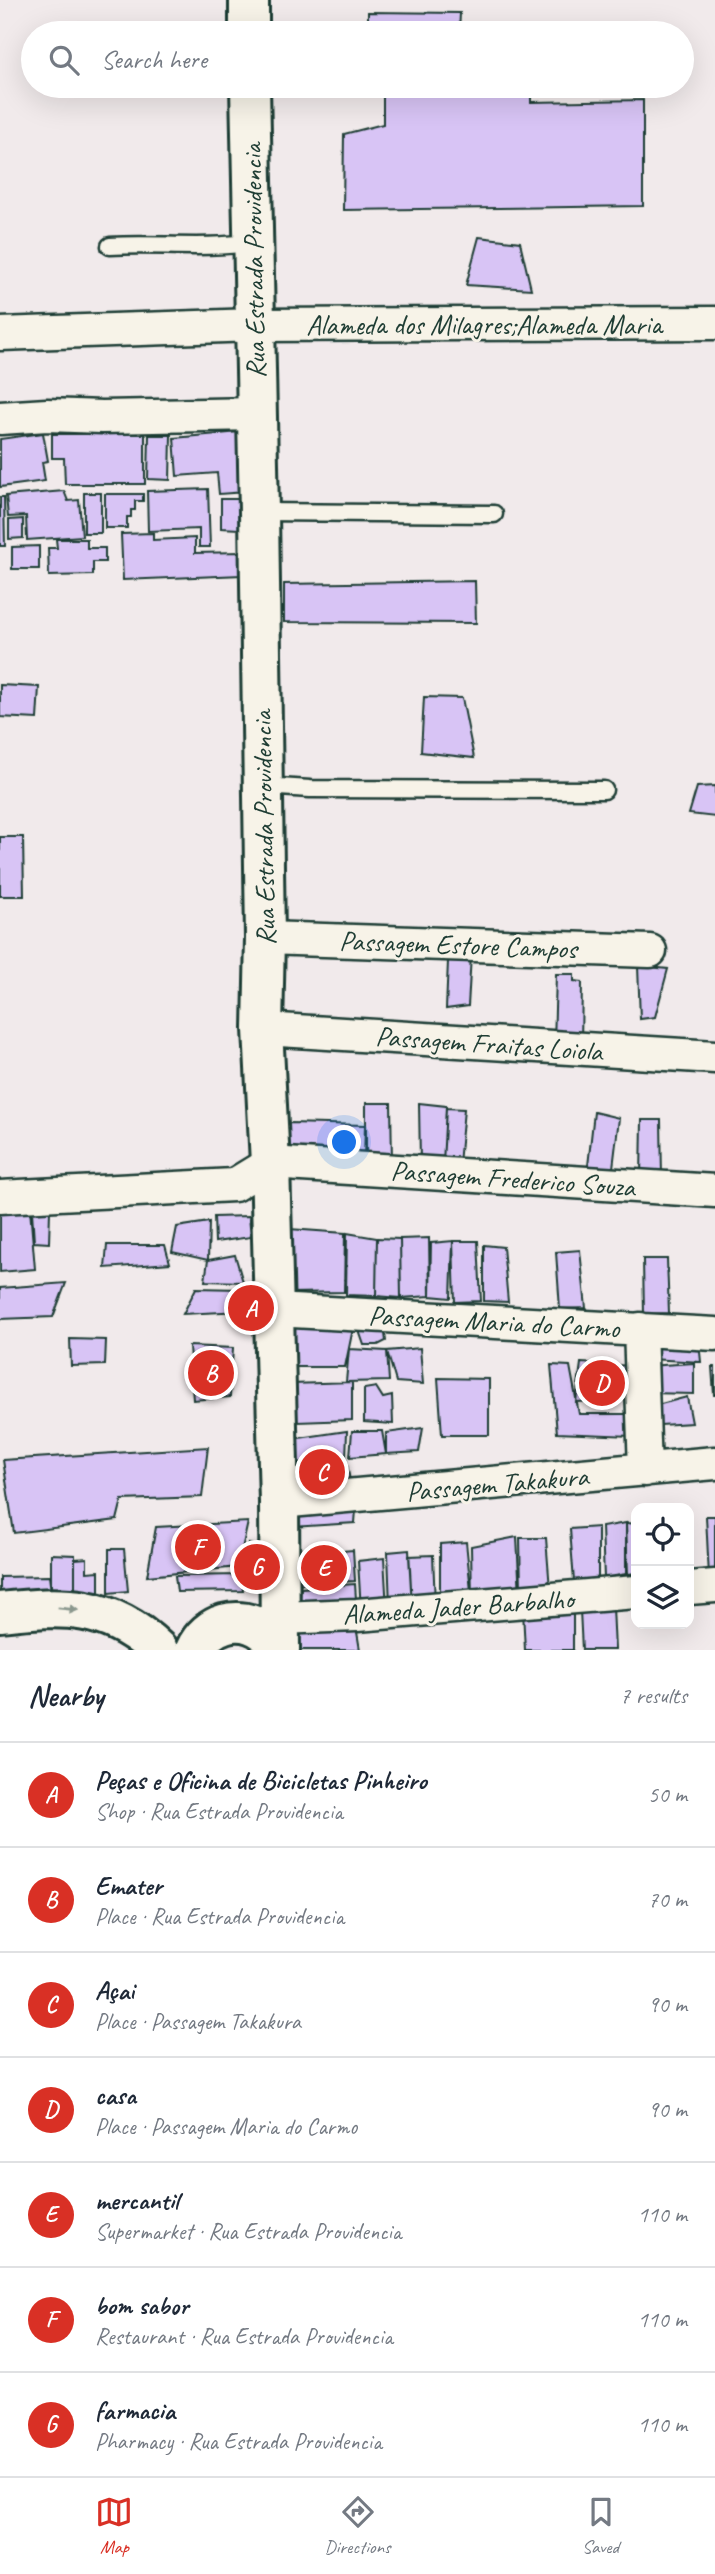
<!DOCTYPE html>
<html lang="en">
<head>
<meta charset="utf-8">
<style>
  :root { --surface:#fff; --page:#f6f6f7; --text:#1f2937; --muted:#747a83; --line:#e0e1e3; --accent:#d93025 }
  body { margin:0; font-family:Caveat,sans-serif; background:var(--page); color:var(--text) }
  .controls { position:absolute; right:21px; bottom:21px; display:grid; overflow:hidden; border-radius:14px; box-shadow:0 7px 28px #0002 }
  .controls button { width:63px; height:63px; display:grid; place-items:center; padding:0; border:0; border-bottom:2px solid var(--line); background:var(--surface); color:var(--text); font:35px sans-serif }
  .you { position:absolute; left:345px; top:1143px; width:24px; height:24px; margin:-18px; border:5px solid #fff; border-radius:50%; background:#1a73e8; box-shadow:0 0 0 10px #1a73e833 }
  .badge { display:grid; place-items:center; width:46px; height:46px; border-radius:50%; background:var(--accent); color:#fff; font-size:23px; font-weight:700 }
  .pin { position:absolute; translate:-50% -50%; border:4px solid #fff; box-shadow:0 2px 7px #0006 }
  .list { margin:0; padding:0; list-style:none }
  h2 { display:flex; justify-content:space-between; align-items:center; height:91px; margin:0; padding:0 28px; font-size:30px }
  h2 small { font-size:23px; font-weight:400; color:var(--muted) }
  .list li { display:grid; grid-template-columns:46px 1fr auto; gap:21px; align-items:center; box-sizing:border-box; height:105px; padding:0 28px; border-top:2px solid var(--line) }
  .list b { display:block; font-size:26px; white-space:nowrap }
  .list p { margin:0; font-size:23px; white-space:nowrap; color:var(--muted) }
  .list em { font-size:23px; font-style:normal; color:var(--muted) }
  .icon { flex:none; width:38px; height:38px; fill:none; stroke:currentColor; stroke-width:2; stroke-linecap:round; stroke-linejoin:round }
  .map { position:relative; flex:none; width:715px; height:1650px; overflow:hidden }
  .search { position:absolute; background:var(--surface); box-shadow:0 7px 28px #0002; left:21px; right:21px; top:21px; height:77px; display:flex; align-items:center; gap:18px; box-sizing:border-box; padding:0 24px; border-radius:38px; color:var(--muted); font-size:26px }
  .sheet { height:826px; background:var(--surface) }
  nav { display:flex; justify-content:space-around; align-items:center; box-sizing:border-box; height:98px; border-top:2px solid var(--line); background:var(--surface); font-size:19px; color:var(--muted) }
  nav a { display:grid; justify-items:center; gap:4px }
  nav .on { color:var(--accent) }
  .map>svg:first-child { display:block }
</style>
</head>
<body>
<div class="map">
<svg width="715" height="1650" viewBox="0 0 715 1650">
  <rect width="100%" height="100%" fill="#f1eaeb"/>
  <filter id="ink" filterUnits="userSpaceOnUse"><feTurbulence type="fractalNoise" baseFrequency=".0143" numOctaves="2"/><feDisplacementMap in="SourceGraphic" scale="14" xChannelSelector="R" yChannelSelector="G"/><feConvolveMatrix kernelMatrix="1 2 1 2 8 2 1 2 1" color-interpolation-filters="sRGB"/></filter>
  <g filter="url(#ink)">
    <path fill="#d8c4f5" stroke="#1f3d34" stroke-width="2" d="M368,12L460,13L459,33H368Z
      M383,86H531V102L643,100V206L343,210L344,134L383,124Z
      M479,237L520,242L531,289L466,285Z
      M240,432L245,492L219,494L217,473L177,476L174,438Z
      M43,433L48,461L42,462L45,481L0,487V439Z
      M52,434H145V484H65L64,458H52Z
      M149,435H171L170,480L148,479Z
      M208,489L210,547H199V529L148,531L147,491Z
      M64,491L68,501L79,500L82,536L27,540L26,516L8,517L6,496Z
      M84,493H101V533H84Z
      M105,494H143V501H135V510H131V517H127V528H105Z
      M0,497H4L5,546H0Z
      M221,499H240L239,529L221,528Z
      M23,519V538L9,539V520Z
      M153,533V540L195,538V553L241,552L242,575L123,580L121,534Z
      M56,539H87V548H105V562H93V575L49,576L48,548H57Z
      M39,546V569H12V547Z
      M475,581L476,623L284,622V584Z
      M0,685L39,687L37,719L0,717Z
      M424,697L462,698L474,758L421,752Z
      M715,786V817L689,814L697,787Z
      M0,837H23L24,896H0Z
      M471,955L468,1006L446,1009L448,961Z
      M638,966L668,969L655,1017L640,1019Z
      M556,974H574V981L582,982L581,1045L554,1044Z
      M366,1103H391L392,1161L366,1160Z
      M419,1103L446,1106L443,1163L420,1162Z
      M446,1108L464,1109L459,1164L443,1163Z
      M594,1112L619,1118L612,1176L587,1175Z
      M642,1120H661L662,1178L641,1179Z
      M289,1123L365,1125L364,1159L289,1155Z
      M30,1209L35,1269L0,1272V1211Z
      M32,1211H50L49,1243L34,1242Z
      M249,1216L251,1237L215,1242L214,1217Z
      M209,1222L208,1260L172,1252L177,1227Z
      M289,1229L345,1233L344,1292L290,1293Z
      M347,1233L377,1238L376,1296L346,1295Z
      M377,1238L400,1239L401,1298L376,1296Z
      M429,1238L430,1296L401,1298L400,1239Z
      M453,1241H478L481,1301L455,1302Z
      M453,1241L451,1298L430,1296L431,1243Z
      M107,1245H165L170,1263L105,1268Z
      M484,1245L503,1247L508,1302L484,1301Z
      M580,1250L586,1308L560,1309L556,1252Z
      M235,1255L243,1282L205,1281L208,1260Z
      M643,1259H667L669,1313L644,1314Z
      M66,1283L53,1317L0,1319V1288Z
      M196,1288L240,1289L242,1311L183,1314Z
      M355,1319L345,1367H294L295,1322Z
      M355,1319H383L386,1341L378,1345H364Z
      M70,1339L106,1340L105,1365L71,1366Z
      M699,1342L701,1362L650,1359L647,1343Z
      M189,1346L233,1348L230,1397L193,1400Z
      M420,1348L423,1384L396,1382L387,1351Z
      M349,1349L387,1351L389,1381L346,1382Z
      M581,1363L631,1366L622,1400L576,1402Z
      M694,1363V1394L647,1393V1366Z
      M551,1365L570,1366L579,1414H633L632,1436L557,1433Z
      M712,1367H715V1395H714Z
      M438,1378L489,1379V1435H442Z
      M352,1382V1420L297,1422L291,1384Z
      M376,1387L383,1398L392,1396L393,1424L364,1422V1389Z
      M687,1397L692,1423L660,1425L657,1405Z
      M423,1428L419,1452L386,1454V1433Z
      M347,1431L346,1458L296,1463L292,1439Z
      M352,1431H382L386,1454L350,1457Z
      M208,1447L202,1497L122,1500L117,1520L14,1533L3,1460Z
      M346,1458L350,1481L296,1486V1464Z
      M357,1497L355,1523L292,1527L293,1502Z
      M706,1516H715V1577H709Z
      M248,1522L238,1567L147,1576L156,1527Z
      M626,1523V1574L604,1578L602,1527Z
      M626,1523L636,1524V1573L628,1574Z
      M598,1527V1582H574L570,1529Z
      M517,1537L520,1597L472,1601L471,1546Z
      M520,1538H546L550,1589L521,1591Z
      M466,1542L472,1601L440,1603V1544Z
      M249,1544L269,1550L261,1584L247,1586Z
      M109,1549H124L128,1591L109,1593Z
      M353,1550L355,1581L295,1584L294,1555Z
      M409,1550L412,1606L390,1607L388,1552Z
      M51,1554L75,1555V1591H51Z
      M433,1555L435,1604L412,1606L409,1556Z
      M87,1558V1572L99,1571V1597L75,1595V1559Z
      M384,1558L387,1609L361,1610L358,1561Z
      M241,1575L243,1591L177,1592L175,1576Z
      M49,1576L51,1592L0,1594V1577Z
      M355,1584L357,1615L299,1617L301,1588Z
      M613,1607L615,1650H582L580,1610Z
      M523,1611H573V1650H525Z
      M356,1626L360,1650H294V1632Z"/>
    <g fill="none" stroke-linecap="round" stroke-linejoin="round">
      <g stroke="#1f3d34" stroke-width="21">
        <path id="lane" d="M110,246C158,243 204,250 252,242
          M259,512L494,514
          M263,786L310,789L604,790"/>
      </g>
      <g stroke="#1f3d34" stroke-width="37">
        <path id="street" d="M0,334L254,325L715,323
          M0,418L47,415L102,417L257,414
          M265,938L650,951
          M263,1029L715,1057
          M0,1197L234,1185L270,1163L715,1191
          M274,1310L715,1334
          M640,1329L645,1470
          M279,1502L715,1463
          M689,1588L715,1586
          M279,1618L357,1615L636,1592"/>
      </g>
      <g stroke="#1f3d34" stroke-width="44">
        <path id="secondary" d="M249,0V33
          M250,86L259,512L265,938L263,1029L270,1163L279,1502L280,1650
          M0,1612C63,1605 109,1603 158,1650
          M195,1650C207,1623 239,1613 264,1631C270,1635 275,1641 280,1646"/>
      </g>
      <use href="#lane" stroke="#f7f3e8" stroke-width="16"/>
      <use href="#street" stroke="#f7f3e8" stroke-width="32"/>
      <use href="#secondary" stroke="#f7f3e8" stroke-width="38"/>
    </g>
    <defs><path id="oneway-solid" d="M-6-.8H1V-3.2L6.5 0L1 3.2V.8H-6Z" transform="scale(1.75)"/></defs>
    <use fill="#8b988e" href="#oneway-solid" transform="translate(68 1609) rotate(6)"/>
  </g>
  <g text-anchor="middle" stroke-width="6" stroke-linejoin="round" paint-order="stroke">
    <g font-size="28" fill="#1f3d34" stroke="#f7f3e8">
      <text transform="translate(253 261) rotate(-91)" y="10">Rua Estrada Providencia</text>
      <text x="484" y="334">Alameda dos Milagres;Alameda Maria</text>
      <text transform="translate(263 828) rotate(-91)" y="10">Rua Estrada Providencia</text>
      <text transform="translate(458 944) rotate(2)" y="10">Passagem Estore Campos</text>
      <text transform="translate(489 1043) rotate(4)" y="10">Passagem Fraitas Loiola</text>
      <text transform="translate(513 1178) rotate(4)" y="10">Passagem Frederico Souza</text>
      <text transform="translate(494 1321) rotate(3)" y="10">Passagem Maria do Carmo</text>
      <text transform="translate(497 1483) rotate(-5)" y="10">Passagem Takakura</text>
      <text transform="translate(458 1606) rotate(-4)" y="10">Alameda Jader Barbalho</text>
    </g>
  </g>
</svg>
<div class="controls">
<button><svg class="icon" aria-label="locate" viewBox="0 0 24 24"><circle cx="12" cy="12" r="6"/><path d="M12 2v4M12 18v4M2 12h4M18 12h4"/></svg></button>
<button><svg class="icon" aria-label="layers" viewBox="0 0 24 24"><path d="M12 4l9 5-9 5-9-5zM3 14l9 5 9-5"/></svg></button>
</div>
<div class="you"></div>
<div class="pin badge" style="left:251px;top:1308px">A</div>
<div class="pin badge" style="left:211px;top:1373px">B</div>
<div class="pin badge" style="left:322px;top:1472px">C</div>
<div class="pin badge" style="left:602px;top:1383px">D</div>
<div class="pin badge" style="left:324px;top:1568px">E</div>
<div class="pin badge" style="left:198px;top:1547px">F</div>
<div class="pin badge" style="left:257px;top:1567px">G</div>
<div class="search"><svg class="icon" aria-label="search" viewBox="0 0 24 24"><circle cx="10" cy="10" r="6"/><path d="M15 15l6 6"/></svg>Search here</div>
</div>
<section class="sheet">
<h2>Nearby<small>7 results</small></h2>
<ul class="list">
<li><span class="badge">A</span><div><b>Peças e Oficina de Bicicletas Pinheiro</b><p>Shop · Rua Estrada Providencia</p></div><em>50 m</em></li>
<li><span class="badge">B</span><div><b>Emater</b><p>Place · Rua Estrada Providencia</p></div><em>70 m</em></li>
<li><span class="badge">C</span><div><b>Açai</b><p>Place · Passagem Takakura</p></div><em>90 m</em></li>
<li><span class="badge">D</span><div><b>casa</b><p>Place · Passagem Maria do Carmo</p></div><em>90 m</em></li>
<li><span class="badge">E</span><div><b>mercantil</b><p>Supermarket · Rua Estrada Providencia</p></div><em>110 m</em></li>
<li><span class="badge">F</span><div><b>bom sabor</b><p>Restaurant · Rua Estrada Providencia</p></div><em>110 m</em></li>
<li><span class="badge">G</span><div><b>farmacia</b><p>Pharmacy · Rua Estrada Providencia</p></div><em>110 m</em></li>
</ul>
</section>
<nav>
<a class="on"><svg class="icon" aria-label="map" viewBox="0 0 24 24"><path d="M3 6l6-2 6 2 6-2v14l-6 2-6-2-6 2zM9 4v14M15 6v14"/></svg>Map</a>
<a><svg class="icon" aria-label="directions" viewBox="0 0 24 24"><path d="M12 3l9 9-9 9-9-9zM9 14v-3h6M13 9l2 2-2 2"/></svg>Directions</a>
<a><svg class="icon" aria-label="saved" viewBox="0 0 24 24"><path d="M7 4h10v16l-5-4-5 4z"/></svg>Saved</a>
</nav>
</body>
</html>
